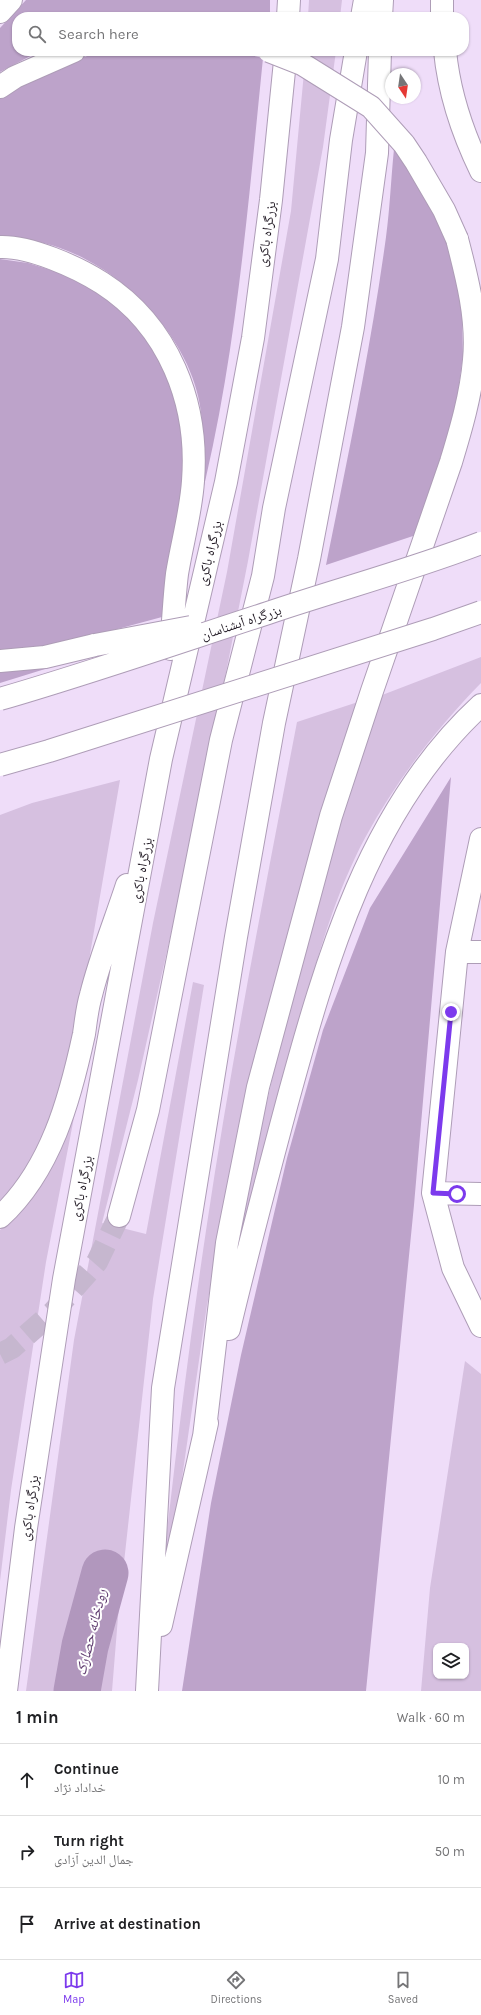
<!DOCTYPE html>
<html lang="en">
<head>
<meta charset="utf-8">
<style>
  :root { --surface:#fff; --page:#f6f6f6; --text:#202124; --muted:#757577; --line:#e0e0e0; --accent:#7c3aed }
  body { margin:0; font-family:Karla,"Noto Naskh Arabic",sans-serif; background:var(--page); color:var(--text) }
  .controls { position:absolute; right:12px; bottom:12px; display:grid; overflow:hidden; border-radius:8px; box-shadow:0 1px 3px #0004 }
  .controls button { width:36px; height:36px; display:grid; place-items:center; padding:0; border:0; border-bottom:1px solid var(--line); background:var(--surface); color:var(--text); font:20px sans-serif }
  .compass { position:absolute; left:385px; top:68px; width:36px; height:36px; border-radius:50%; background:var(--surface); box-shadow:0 1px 3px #0004; rotate:167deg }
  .stop { position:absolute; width:12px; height:12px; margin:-9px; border:3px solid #7c3aed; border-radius:50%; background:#fff }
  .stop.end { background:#7c3aed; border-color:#fff; box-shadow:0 1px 4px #0008 }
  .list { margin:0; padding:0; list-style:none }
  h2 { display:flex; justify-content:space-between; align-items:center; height:52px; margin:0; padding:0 16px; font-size:17px }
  h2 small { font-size:13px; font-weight:400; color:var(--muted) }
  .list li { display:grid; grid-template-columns:26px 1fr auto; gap:12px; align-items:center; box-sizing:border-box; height:72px; padding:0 16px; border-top:1px solid var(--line) }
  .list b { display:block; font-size:15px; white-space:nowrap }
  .list p { margin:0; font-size:13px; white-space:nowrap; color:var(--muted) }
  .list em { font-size:13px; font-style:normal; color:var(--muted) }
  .icon { flex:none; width:22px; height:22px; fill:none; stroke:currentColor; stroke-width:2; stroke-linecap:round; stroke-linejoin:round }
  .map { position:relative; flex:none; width:481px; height:1691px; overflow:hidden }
  .search { position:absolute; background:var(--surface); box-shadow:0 1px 3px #0004; left:12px; right:12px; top:12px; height:44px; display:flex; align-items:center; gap:10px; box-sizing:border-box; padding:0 14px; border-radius:16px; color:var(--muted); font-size:15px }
  .sheet { height:268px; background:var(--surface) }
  nav { display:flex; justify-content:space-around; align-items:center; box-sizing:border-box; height:56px; border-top:1px solid var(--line); background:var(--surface); font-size:11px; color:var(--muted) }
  nav a { display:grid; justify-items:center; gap:2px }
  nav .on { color:var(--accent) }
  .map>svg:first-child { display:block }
</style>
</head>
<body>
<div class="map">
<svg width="481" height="1691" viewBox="0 0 481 1691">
  <rect width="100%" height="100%" fill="#efddf9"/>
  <path fill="#d6c0e0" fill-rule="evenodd" d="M309,0H342L340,17H308Z
    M306,51H336L323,147L248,561L199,809L138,1080L102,1223L146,1234L193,982L204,985L153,1299L118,1617L112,1691H26L74,1340L153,923L227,572L291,211Z
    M481,657V683C436,729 396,781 365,838C327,909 307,995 288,1072C266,1157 245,1242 223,1326L246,1192L282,1037L310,925L377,697Z
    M358,702L342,745L328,792L224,1214L207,1305L181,1485L159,1602C173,1476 188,1350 207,1224C232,1056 265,889 297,722Z
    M120,780L72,1059L36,1155L23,1175L0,1202V815L32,803Z
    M77,1102L46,1262L11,1490L0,1581V1230L12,1219Z
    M465,1361L481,1374V1691H421L430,1588ZM436,1646H466V1676H436Z"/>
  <path fill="#bda3ca" d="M26,0H270V17H17V51H40L0,72V28Z
    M103,51H233L263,58C247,215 235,373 194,526C196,503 198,480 199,456C200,446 202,434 202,423C199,347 129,272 60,248C41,241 20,238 0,236V97L52,67Z
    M394,149L415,177L446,237L460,292L462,318L463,356L456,408L449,434L416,535L326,565C348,456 371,347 386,237C390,208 391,178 394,149Z
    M0,259L28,263L57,272L86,286L118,306L144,334L175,390L186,458L162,617L51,647L0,653Z
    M87,656L0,683V669Z
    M451,777L414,1205L366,1691H182L211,1503L241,1355L287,1158L323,1030L370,908Z"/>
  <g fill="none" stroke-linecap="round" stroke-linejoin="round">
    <path stroke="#b197bd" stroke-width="47" d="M77,1691L85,1646L105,1573"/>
    <path stroke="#c6b7cf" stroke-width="22" stroke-dasharray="22 11" stroke-linecap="butt" d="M0,1354L12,1348L53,1312L97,1262L119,1216"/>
    <g stroke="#ae9db7" stroke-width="24">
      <path id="minor" d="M481,839L457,952L433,1193L453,1268L481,1326
        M457,952H481
        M433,1193L481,1194"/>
    </g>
    <g stroke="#ae9db7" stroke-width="24">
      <path id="trunk" d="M442,0V17
        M0,12L11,0
        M288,17L289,0
        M362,17L365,0
        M381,17L382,0
        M445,51C449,92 463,134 481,171
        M0,87L15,77L74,51
        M0,247C30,246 77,267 102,283C169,326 199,403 193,481C191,512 182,543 177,574C174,599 173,624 171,649
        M0,661L45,657L95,645
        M119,1216L148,1110L221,740L263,576L274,508L327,259L341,140L356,51
        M0,1217C51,1170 70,1099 84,1034C86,1021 87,1008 91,995C100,958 115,922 127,885
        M229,1329C247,1253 267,1178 287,1103C326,960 369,808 481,705
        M204,1437L227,1243L258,1087L331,816L372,691L451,462C461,429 471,395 474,360C478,320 467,277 457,239
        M161,1625L207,1423
        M6,1691L26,1528L64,1279L161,759L226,482L253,338L271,200L286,51
        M147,1691L163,1388L236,937L274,723L309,559L353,327L377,153L380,51"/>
    </g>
    <use href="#minor" stroke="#fff" stroke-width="22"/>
    <use href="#trunk" stroke="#fff" stroke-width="22"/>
    <g stroke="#ae9db7" stroke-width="24" stroke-linecap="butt">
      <path id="trunk-bridge" d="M269,51L302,64L371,107L404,144L416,162L444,210L457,239
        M95,645L191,627
        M0,699C90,673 179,642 268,613C339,589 411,570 481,543
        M0,765L49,751L433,629L481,612"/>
    </g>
    <use href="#trunk-bridge" stroke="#fff" stroke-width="22"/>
  </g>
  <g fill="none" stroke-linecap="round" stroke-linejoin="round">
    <path stroke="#7c3aed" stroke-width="5" d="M451,1012L433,1193L457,1194"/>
  </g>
  <g text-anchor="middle" stroke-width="4" stroke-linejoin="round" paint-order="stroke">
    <g font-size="14" fill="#241d27" stroke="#fff">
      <text transform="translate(266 234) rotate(-82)" y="5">بزرگراه باکری</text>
      <text transform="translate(209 553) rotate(-76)" y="5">بزرگراه باکری</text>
      <text transform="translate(241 622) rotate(-18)" y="5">بزرگراه آبشناسان</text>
      <text transform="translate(141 870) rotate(-79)" y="5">بزرگراه باکری</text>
      <text transform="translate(81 1188) rotate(-79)" y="5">بزرگراه باکری</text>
      <text transform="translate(29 1508) rotate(-82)" y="5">بزرگراه باکری</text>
    </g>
    <g font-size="15" font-style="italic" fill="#5f3c6f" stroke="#fff">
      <text transform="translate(91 1632) rotate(-76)" y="5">رودخانه حصارک</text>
    </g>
  </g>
</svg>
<div class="controls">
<button><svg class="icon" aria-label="layers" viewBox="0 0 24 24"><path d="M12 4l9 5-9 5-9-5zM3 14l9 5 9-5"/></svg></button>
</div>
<svg class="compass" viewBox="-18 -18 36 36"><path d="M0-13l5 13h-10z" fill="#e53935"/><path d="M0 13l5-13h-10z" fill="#757577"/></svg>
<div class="stop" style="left:457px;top:1194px"></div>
<div class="stop end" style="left:451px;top:1012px"></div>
<div class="search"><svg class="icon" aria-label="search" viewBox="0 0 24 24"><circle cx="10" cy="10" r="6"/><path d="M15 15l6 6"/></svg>Search here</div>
</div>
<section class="sheet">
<h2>1 min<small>Walk · 60 m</small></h2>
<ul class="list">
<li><svg class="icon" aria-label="ahead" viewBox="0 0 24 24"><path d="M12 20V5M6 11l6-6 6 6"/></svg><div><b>Continue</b><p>خداداد نژاد</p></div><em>10 m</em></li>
<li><svg class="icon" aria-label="right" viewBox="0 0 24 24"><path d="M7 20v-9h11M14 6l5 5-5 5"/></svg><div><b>Turn right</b><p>جمال الدین آزادی</p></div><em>50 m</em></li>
<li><svg class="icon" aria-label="arrive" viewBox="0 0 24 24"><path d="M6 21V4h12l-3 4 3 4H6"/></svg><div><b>Arrive at destination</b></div></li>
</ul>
</section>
<nav>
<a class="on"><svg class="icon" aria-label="map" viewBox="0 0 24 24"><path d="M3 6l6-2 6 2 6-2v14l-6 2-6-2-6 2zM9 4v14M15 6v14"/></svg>Map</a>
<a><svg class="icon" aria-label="directions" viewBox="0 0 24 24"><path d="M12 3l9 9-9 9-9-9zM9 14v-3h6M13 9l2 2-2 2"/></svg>Directions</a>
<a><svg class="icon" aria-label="saved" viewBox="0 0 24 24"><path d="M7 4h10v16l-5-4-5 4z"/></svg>Saved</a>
</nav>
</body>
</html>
